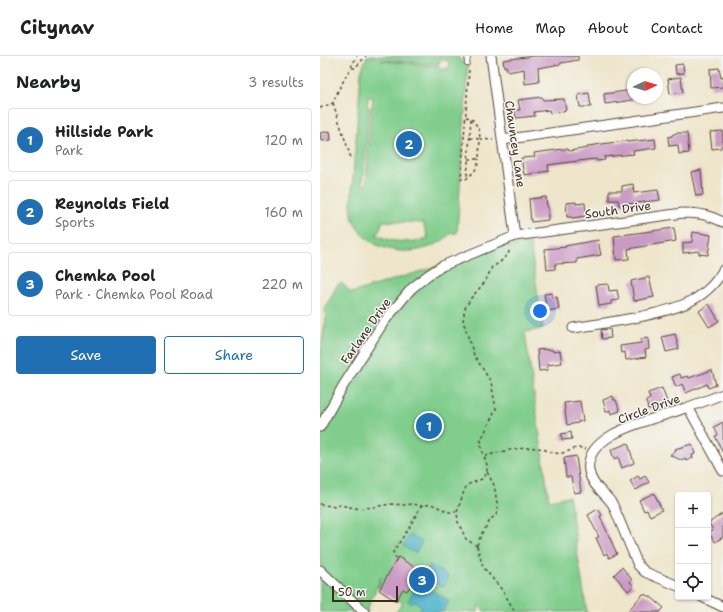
<!DOCTYPE html>
<html lang="en">
<head>
<meta charset="utf-8">
<style>
  :root { --surface:#fff; --page:#f2f2f2; --text:#202124; --muted:#757577; --line:#e0e0e0; --accent:#1f6fb2 }
  body { margin:0; font-family:"Shantell Sans",sans-serif; background:var(--page); color:var(--text) }
  .controls { position:absolute; right:12px; bottom:12px; display:grid; overflow:hidden; border-radius:4px; box-shadow:0 1px 3px #0004 }
  .controls button { width:36px; height:36px; display:grid; place-items:center; padding:0; border:0; border-bottom:1px solid var(--line); background:var(--surface); color:var(--text); font:20px sans-serif }
  .compass { position:absolute; left:307px; top:12px; width:36px; height:36px; border-radius:50%; background:var(--surface); box-shadow:0 1px 3px #0004; rotate:86deg }
  .scale { position:absolute; left:12px; bottom:10px; width:66px; box-sizing:border-box; padding-left:4px; border:2px solid #3b2a1e; border-top:0; font-size:11px; line-height:14px; white-space:nowrap; color:#3b2a1e; -webkit-text-stroke:3px #f6f6f2; paint-order:stroke }
  .you { position:absolute; left:220px; top:255px; width:14px; height:14px; margin:-10px; border:3px solid #fff; border-radius:50%; background:#1a73e8; box-shadow:0 0 0 6px #1a73e833 }
  .badge { display:grid; place-items:center; width:26px; height:26px; border-radius:50%; background:var(--accent); color:#fff; font-size:13px; font-weight:700 }
  .pin { position:absolute; translate:-50% -50%; border:2px solid #fff; box-shadow:0 1px 4px #0006 }
  .list { margin:0; padding:0; list-style:none }
  h2 { display:flex; justify-content:space-between; align-items:center; height:52px; margin:0; padding:0 16px; font-size:17px }
  h2 small { font-size:13px; font-weight:400; color:var(--muted) }
  .list li { display:grid; grid-template-columns:26px 1fr auto; gap:12px; align-items:center; box-sizing:border-box; height:64px; margin:0 8px 8px; padding:0 8px; border:1px solid var(--line); border-radius:4px }
  .list b { display:block; font-size:15px; white-space:nowrap }
  .list p { margin:0; font-size:13px; white-space:nowrap; color:var(--muted) }
  .list em { font-size:13px; font-style:normal; color:var(--muted) }
  .actions { display:flex; gap:8px; padding:12px 16px }
  .actions a { flex:1; padding:9px 0; border:1px solid var(--accent); border-radius:4px; text-align:center; font-size:14px; color:var(--accent) }
  .actions .main { background:var(--accent); color:#fff }
  .icon { flex:none; width:22px; height:22px; fill:none; stroke:currentColor; stroke-width:2; stroke-linecap:round; stroke-linejoin:round }
  .map { position:relative; flex:none; width:403px; height:556px; overflow:hidden }
  header { display:flex; align-items:center; gap:24px; box-sizing:border-box; height:56px; padding:0 20px; background:var(--surface); border-bottom:1px solid var(--line) }
  header strong { font-size:19px }
  nav { display:flex; gap:22px; margin-inline-start:auto; font-size:14px }
  main { display:flex }
  aside { flex:1; background:var(--surface) }
  .map>svg:first-child { display:block }
</style>
</head>
<body>
<header>
<strong>Citynav</strong>
<nav><a>Home</a><a>Map</a><a>About</a><a>Contact</a></nav>
</header>
<main>
<aside>
<h2>Nearby<small>3 results</small></h2>
<ul class="list">
<li><span class="badge">1</span><div><b>Hillside Park</b><p>Park</p></div><em>120 m</em></li>
<li><span class="badge">2</span><div><b>Reynolds Field</b><p>Sports</p></div><em>160 m</em></li>
<li><span class="badge">3</span><div><b>Chemka Pool</b><p>Park · Chemka Pool Road</p></div><em>220 m</em></li>
</ul>
<div class="actions"><a class="main">Save</a><a>Share</a></div>
</aside>
<div class="map">
<svg width="403" height="556" viewBox="0 0 403 556">
  <rect width="100%" height="100%" fill="#f6f6f2"/>
  <filter id="ink" filterUnits="userSpaceOnUse"><feTurbulence type="fractalNoise" baseFrequency=".025" numOctaves="2"/><feDisplacementMap in="SourceGraphic" scale="8" xChannelSelector="R" yChannelSelector="G"/><feConvolveMatrix kernelMatrix="1 2 1 2 8 2 1 2 1" color-interpolation-filters="sRGB"/></filter>
  <filter id="wash" filterUnits="userSpaceOnUse"><feTurbulence type="fractalNoise" baseFrequency=".012" numOctaves="4" result="noise"/><feDisplacementMap in="SourceGraphic" scale="16" xChannelSelector="R" yChannelSelector="G"/><feGaussianBlur stdDeviation="0.9" result="paint"/><feColorMatrix in="noise" values="0 0 0 0 0 0 0 0 0 0 0 0 0 0 0 0 0 1.4 0 .05"/><feComposite in="paint" operator="in"/></filter>
  <g filter="url(#wash)">
    <rect width="100%" height="100%" fill="#eee5ca"/>
    <path fill="#80cd8c" stroke="#5e7c55" fill-rule="evenodd" d="M47,0H137L142,6L148,7L137,177H131C102,209 30,198 31,148L41,16ZM61,4L119,8L121,4L129,5L128,13H120L119,10L61,5ZM48,41H53L52,51H51L46,129L42,128L43,120L44,119L49,51H47ZM63,165L103,167L108,182C90,188 74,187 57,179Z
      M210,187L223,273L205,276L229,444L249,440C251,447 251,453 252,460C253,470 256,479 256,489L267,556H165L159,549L158,556H76L83,547L58,532L61,521L47,554L48,556H0V299L6,261L4,255L17,229L22,227L31,237L188,188V190Z"/>
    <path fill="#4eb3cc" stroke="#446e75" d="M90,479L102,486L95,497L83,490Z
      M110,509L129,521L123,531L104,520Z
      M99,527L129,545L123,556H98L102,550L94,545L92,548L88,545Z"/>
    <g id="blocks">
      <path fill="#ca9ac4" d="M214,0H258V4L241,7V8L218,12L219,26L205,28L204,13L188,16L186,10L184,11L183,4Z
        M363,8L364,17L356,18L355,9Z
        M399,12L401,22L403,21V31L391,32L390,13Z
        M361,21L363,36L350,38L348,23Z
        M313,34V44L285,48L284,38Z
        M269,37L271,51H260L258,39Z
        M222,41L223,44L244,43L246,54L237,57L235,56L230,57L229,54L214,56L215,60L196,62L195,54H200L198,44Z
        M10,75L11,84L1,85L0,77Z
        M403,75V89L401,90V92L392,93L390,76Z
        M356,77H367L369,97L359,98L358,89L349,90L348,81L352,80V79Z
        M335,83L336,92L313,95L314,98L284,101L285,104L277,105L276,103L266,104L228,109L229,115L204,119L201,102L215,101L214,97L243,93H248L249,95L268,92V90L289,87L307,85V86Z
        M381,114L383,139L377,140H376L371,116Z
        M313,128L314,137L338,134L340,144L299,149L298,144H289V135H302V130Z
        M226,141L227,151H228V164L211,166L209,143Z
        M256,146V148L265,147L266,160L252,162L251,161H247L246,147Z
        M354,172L356,185L308,193L309,203L296,204L294,180Z
        M373,176L391,179L388,199L379,198V195L363,197V187L372,186Z
        M278,184L281,199L257,203V207L235,208V213L227,214L225,193L246,191L245,190Z
        M329,221L334,241L314,245L311,225Z
        M288,228L289,235L297,234L299,244L291,245V248L279,250L276,229Z
        M232,237V242L237,241L239,253L228,255V250H226L224,238Z
        M389,248L399,265L389,271L379,255Z
        M290,273L291,282L282,283L281,274Z
        M355,278L359,293L346,296L342,281Z
        M328,282L329,293L325,294L326,301L306,304L305,296L301,297L300,290L321,287V283Z
        M226,293V294H233V296L240,295L242,307L227,309L228,314L219,315L217,294Z
        M392,314L396,329L388,332L387,328L366,337L362,328L356,331L352,321L360,318L361,322L368,320L369,322Z
        M342,332L348,348L331,354V352L328,353L326,345L330,343L328,337Z
        M293,340L294,344H296L300,355L291,358L290,354L286,356L283,344Z
        M260,345L263,365L258,366V367L247,369L244,347Z
        M403,366V397L395,380L398,379L394,371Z
        M251,376L252,383L242,384L241,378Z
        M308,387L314,407L302,412L298,401L294,403L291,394Z
        M372,388L375,398L372,399L373,402L366,405L365,402L361,404L350,399L356,394L355,393Z
        M256,400L261,436L254,437L251,421H246L244,402Z
        M318,420L320,423L325,420L329,426L316,434L310,425Z
        M334,437L342,454L330,460L327,454L324,455L319,444Z
        M278,453L282,459L280,460L297,498L289,502L287,497L284,499L276,482L279,481L268,459Z
        M403,457V481L395,486L389,477L393,474L389,467Z
        M78,501L96,512L88,524L93,526L87,535L83,533L76,545L59,534Z
        M302,511L312,524L310,526L314,530L308,535L294,519Z
        M323,538L331,541L344,552L340,556H307Z"/>
    </g>
  </g>
  <g filter="url(#ink)">
    <use href="#blocks" fill-opacity="0" stroke="#564638" stroke-width="1"/>
    <g fill="none" stroke-linecap="round" stroke-linejoin="round">
      <g stroke="#564638" stroke-width="6">
        <path id="lane" d="M147,7L148,0"/>
      </g>
      <g stroke="#564638" stroke-width="11">
        <path id="street" d="M171,0L195,180
          M182,84L403,52
          M253,272C273,269 293,266 314,262C348,255 385,248 403,214
          M368,351L403,415
          M0,371L23,330L63,267L91,233L108,219L122,210L195,180L363,157C380,157 388,159 403,166
          M0,514L44,556
          M358,530L325,516L318,509L293,449C285,436 272,431 269,415C263,379 327,365 351,357C368,351 386,345 403,338
          M382,541L403,551"/>
      </g>
      <path stroke="#564638" stroke-width="1.5" stroke-dasharray="3 3" stroke-linecap="butt" d="M32,12H35L46,0
        M149,14L141,123H146C153,117 158,113 159,103
        M13,47L31,102
        M0,52L13,47L18,35L37,0
        M146,61L151,62L147,122
        M150,82L160,83L159,73L152,63
        M149,103H159L160,83L173,84
        M165,400C183,395 200,391 218,392C226,393 234,399 242,397C253,395 254,389 266,393
        M0,448L15,451L20,449L40,453L71,448L85,449L94,448L101,450L111,448L129,456H136
        M157,489L162,477L171,463L176,459L178,453L174,429L167,416
        M157,490L146,483L138,466L137,456L144,435L147,429L162,423L167,416V409L161,391V384L176,353L171,326L154,299L143,265L145,252L151,242L165,226L172,211L179,207L188,199L190,192
        M157,490L163,511L183,535L195,556
        M76,503L73,496L89,472L101,450"/>
      <use href="#lane" stroke="#fff" stroke-width="4.5"/>
      <use href="#street" stroke="#fff" stroke-width="9"/>
    </g>
  </g>
  <g text-anchor="middle" stroke-width="3" stroke-linejoin="round" paint-order="stroke">
    <g font-size="12" fill="#3b2a1e" stroke="#f6f6f2">
      <text transform="translate(195 88) rotate(82)" y="4">Chauncey Lane</text>
      <text transform="translate(298 154) rotate(-8)" y="4">South Drive</text>
      <text transform="translate(46 275) rotate(-55)" y="4">Farlane Drive</text>
      <text transform="translate(329 353) rotate(-20)" y="4">Circle Drive</text>
    </g>
  </g>
</svg>
<div class="controls">
<button>+</button>
<button>−</button>
<button><svg class="icon" aria-label="locate" viewBox="0 0 24 24"><circle cx="12" cy="12" r="6"/><path d="M12 2v4M12 18v4M2 12h4M18 12h4"/></svg></button>
</div>
<svg class="compass" viewBox="-18 -18 36 36"><path d="M0-13l5 13h-10z" fill="#e53935"/><path d="M0 13l5-13h-10z" fill="#757577"/></svg>
<div class="scale">50 m</div>
<div class="you"></div>
<div class="pin badge" style="left:109px;top:370px">1</div>
<div class="pin badge" style="left:89px;top:88px">2</div>
<div class="pin badge" style="left:102px;top:524px">3</div>
</div>
</main>
</body>
</html>
